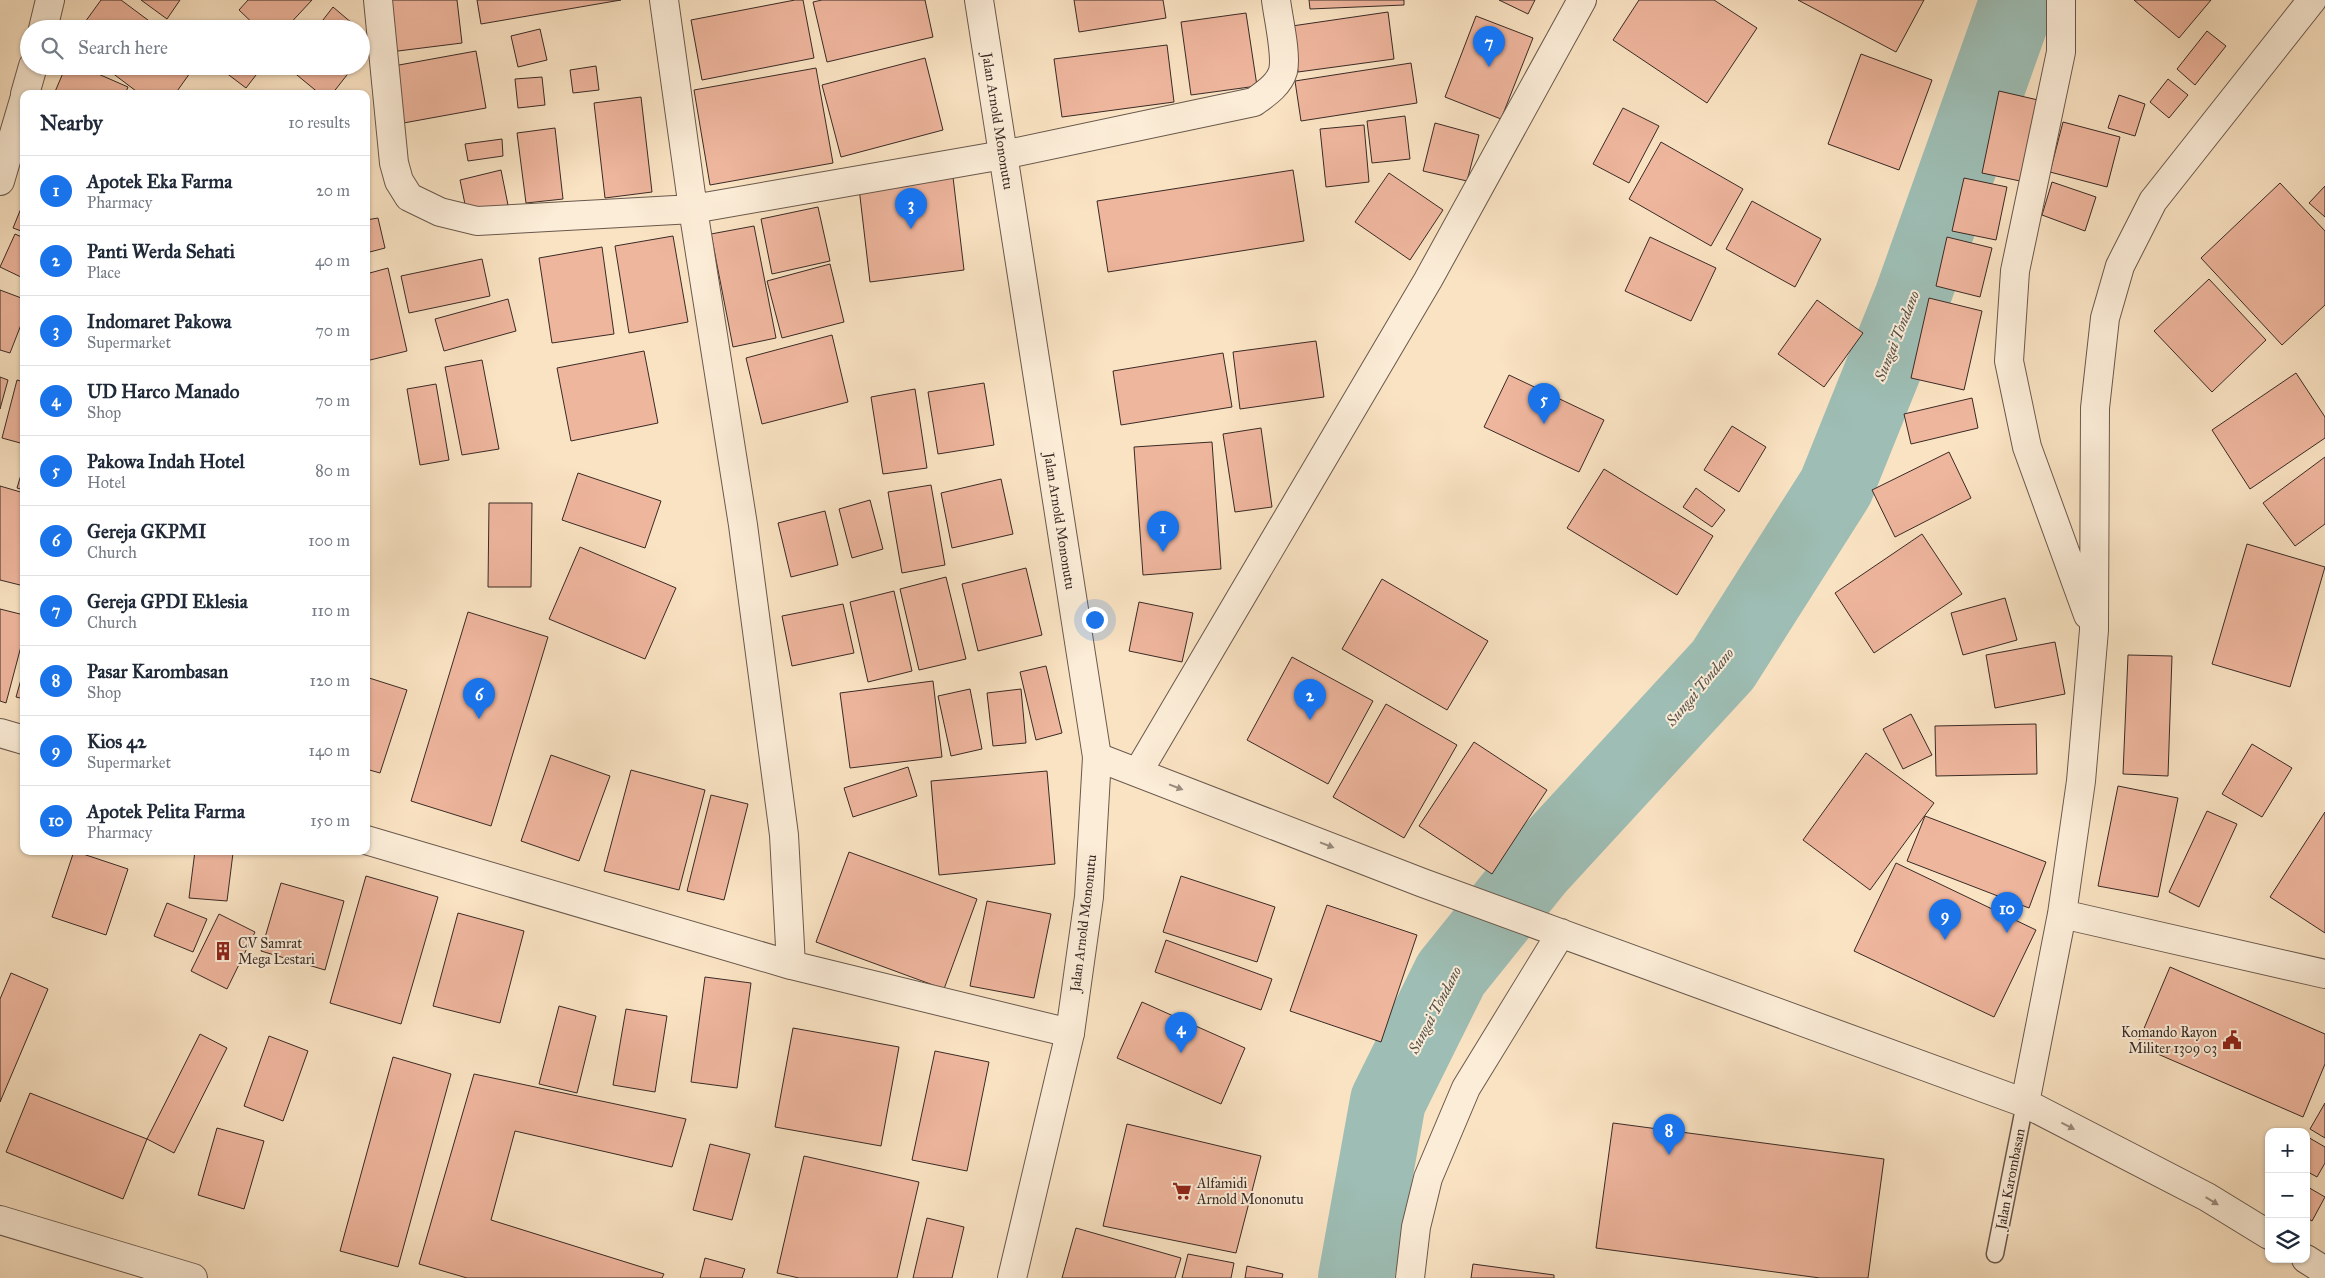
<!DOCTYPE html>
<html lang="en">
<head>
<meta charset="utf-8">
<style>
  :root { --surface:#fff; --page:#f6f6f7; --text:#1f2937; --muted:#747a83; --line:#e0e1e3; --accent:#1a73e8 }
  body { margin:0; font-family:"IM FELL Great Primer",serif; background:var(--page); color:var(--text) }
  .controls { position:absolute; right:15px; bottom:15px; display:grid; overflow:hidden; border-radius:10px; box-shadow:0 1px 4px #0004 }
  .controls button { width:45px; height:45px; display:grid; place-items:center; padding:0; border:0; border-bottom:1px solid var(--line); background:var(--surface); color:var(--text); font:25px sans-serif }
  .you { position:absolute; left:1094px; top:619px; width:18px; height:18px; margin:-12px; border:4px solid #fff; border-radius:50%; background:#1a73e8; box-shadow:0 0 0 8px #1a73e833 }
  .badge { display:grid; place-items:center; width:32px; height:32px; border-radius:50%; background:var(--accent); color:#fff; font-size:16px; font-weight:700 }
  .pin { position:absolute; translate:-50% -41px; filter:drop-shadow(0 1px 2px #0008) }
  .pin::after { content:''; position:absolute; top:26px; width:18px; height:15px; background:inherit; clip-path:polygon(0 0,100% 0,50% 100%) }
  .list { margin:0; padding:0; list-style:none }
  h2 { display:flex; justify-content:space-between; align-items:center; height:65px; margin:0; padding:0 20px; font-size:21px }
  h2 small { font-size:16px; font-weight:400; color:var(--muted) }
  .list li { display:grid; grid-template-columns:32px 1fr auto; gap:15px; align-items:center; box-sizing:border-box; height:70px; padding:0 20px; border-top:1px solid var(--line) }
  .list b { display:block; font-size:19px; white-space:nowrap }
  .list p { margin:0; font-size:16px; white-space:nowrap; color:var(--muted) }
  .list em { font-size:16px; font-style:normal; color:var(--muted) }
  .icon { flex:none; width:28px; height:28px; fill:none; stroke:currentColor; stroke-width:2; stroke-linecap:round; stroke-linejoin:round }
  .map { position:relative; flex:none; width:2325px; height:1278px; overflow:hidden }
  .search { position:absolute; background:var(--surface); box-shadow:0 1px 4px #0004; left:20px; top:20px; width:350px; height:55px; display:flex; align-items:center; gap:12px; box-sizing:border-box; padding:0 18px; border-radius:28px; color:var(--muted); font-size:19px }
  .panel { position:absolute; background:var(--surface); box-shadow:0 1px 4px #0004; left:20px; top:90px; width:350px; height:765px; border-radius:10px }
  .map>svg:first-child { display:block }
</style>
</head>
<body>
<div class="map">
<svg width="2325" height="1278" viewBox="0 0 2325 1278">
  <rect width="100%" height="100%" fill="#fae3c3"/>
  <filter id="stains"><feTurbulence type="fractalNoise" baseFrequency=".004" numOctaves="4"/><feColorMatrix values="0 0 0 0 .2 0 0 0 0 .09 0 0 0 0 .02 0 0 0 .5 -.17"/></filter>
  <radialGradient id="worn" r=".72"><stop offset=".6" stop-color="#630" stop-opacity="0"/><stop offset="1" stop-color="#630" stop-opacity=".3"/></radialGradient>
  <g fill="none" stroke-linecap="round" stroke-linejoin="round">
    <path stroke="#9ebeb5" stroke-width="76" d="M1356,1278L1388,1101L1451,974L1537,867L1723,665L1836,487L1912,298L2018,0"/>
  </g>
  <path fill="#efb69e" stroke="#392a25" d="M101,0H121L160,29H80Z
    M141,0H180L167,19Z
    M248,0H312L285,29H259L239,10Z
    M384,0H457L462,43L390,52Z
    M477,0H621L481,24Z
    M795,0H803L814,58L702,80L691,20Z
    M822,0H925L933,37L827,62L813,2Z
    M1074,0H1163L1166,18L1079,32Z
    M1309,0H1404V5L1310,9Z
    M1499,0H1535L1528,14Z
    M1639,0H1714L1757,28L1707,103L1613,40Z
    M1798,0H1924L1896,52Z
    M2134,0H2211L2179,38Z
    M333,7L359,29H316Z
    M1388,12L1394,59L1298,72L1292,26Z
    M1246,13L1257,86L1191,95L1181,22Z
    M1476,16L1533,38L1501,119L1445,97Z
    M234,21L244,29H228Z
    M540,29L547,60L518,67L511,36Z
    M361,31L374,41L361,57Z
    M2207,31L2226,46L2195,85L2177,69Z
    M1167,45L1174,102L1062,117L1054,59Z
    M476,51L486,108L398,124L388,67Z
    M1861,54L1932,80L1899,170L1828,144Z
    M925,58L943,130L841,157L822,85Z
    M1411,63L1417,103L1301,121L1295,81Z
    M66,66H80L128,87L125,94H54Z
    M103,66H195L175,94H140Z
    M217,66H263L246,88Z
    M286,66H354L332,94H320Z
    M596,66L599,90L573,93L570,70Z
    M816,68L833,163L710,185L694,90Z
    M542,77L545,105L518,108L515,79Z
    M2168,79L2188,95L2169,118L2150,102Z
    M1999,91L2038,100L2020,181L1982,173Z
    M2119,95L2145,104L2135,136L2108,128Z
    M641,97L652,192L605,198L594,103Z
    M1623,108L1659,126L1629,183L1593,164Z
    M1405,116L1410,159L1372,163L1367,121Z
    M2063,122L2120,137L2107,187L2050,172Z
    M1435,123L1479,135L1467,181L1423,171Z
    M1364,125L1369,182L1326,187L1320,129Z
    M555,128L563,199L526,203L517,133Z
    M502,139L503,156L468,161L465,144Z
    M1661,142L1743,189L1711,246L1629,199Z
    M501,170L508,205L467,214L460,180Z
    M1293,170L1304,241L1108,272L1097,201Z
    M1389,173L1443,210L1410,260L1355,222Z
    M953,177L964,270L870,282L859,188Z
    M1964,178L2007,187L1996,240L1952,231Z
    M2052,182L2096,197L2085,231L2042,215Z
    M2280,183L2325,231V305L2282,345L2201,258Z
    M2325,186V217L2309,203Z
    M24,201V232L13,228Z
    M1752,201L1821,239L1795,287L1726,249Z
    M818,207L830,261L772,274L761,219Z
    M378,218L385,248L366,253V220Z
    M754,226L776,338L733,347L711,234Z
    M15,234L24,238L23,278L0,267Z
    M673,236L688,322L629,333L615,246Z
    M1650,237L1716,268L1691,321L1625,291Z
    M1947,237L1992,248L1980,297L1936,286Z
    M602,247L614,334L552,343L539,258Z
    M482,259L490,296L409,313L401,276Z
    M830,264L844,322L782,338L767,281Z
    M388,268L407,351L366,361V274Z
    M2209,279L2266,340L2212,392L2154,331Z
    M0,290L24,299V317L10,353L0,350Z
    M1929,298L1982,311L1964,390L1911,378Z
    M508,299L516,331L444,351L435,319Z
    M1817,300L1863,333L1824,387L1778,354Z
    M832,335L848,402L762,424L746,358Z
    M1316,341L1324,397L1240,409L1233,352Z
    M644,351L658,423L571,441L557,368Z
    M1223,353L1232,407L1121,425L1113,371Z
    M482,360L499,449L462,455L445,367Z
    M2296,373L2325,417V438L2250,489L2212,430Z
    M1509,375L1604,420L1579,472L1484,427Z
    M0,377L8,380L0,409Z
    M17,380L24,382V444L2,438Z
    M984,383L994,445L938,454L928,392Z
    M436,384L449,460L420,465L407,389Z
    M915,389L927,468L883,474L871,397Z
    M1972,398L1978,428L1911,444L1904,414Z
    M1732,426L1766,447L1739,492L1704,470Z
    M1261,428L1272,507L1235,512L1223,434Z
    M1212,442L1221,569L1143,575L1134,447Z
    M1949,452L1971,498L1895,537L1872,490Z
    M2325,457V524L2295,546L2263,503Z
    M24,465V490L17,488Z
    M1604,469L1713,536L1677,595L1567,528Z
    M578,473L661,501L645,548L562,520Z
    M1001,479L1013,534L952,548L941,493Z
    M931,485L945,565L902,573L888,492Z
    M0,486L24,493V586L0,580Z
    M1696,488L1725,510L1712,527L1683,507Z
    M870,500L883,549L852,558L839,509Z
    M489,503H532L531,587H488Z
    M825,511L838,565L791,577L778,523Z
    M1922,534L1962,594L1874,653L1835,593Z
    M2247,544L2325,567L2290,687L2212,664Z
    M580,547L676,588L645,659L549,619Z
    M1026,568L1042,635L978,651L962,584Z
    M946,577L966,659L919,670L900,589Z
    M1382,579L1488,641L1447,710L1342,649Z
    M894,591L912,671L868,682L850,602Z
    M2005,598L2017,640L1963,655L1951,613Z
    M1139,602L1193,613L1182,662L1129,651Z
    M843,604L854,653L792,666L782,616Z
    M0,609L24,615V635L6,703L0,701Z
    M468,612L548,637L491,826L411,801Z
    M2055,642L2065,694L1995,708L1986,655Z
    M2128,655L2172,656L2168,776L2123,774Z
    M1292,657L1373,701L1328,784L1247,740Z
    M1046,666L1062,733L1036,740L1020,672Z
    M24,669V699L16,697Z
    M366,677L407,690L380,773L366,769Z
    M933,681L942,757L850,768L840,693Z
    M970,689L982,749L951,756L938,696Z
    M1021,689L1026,743L993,746L987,693Z
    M1386,704L1457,745L1404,838L1333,797Z
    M1911,714L1932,755L1903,769L1883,729Z
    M2036,724L2037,774L1936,776L1935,726Z
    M1474,742L1547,790L1492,874L1419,826Z
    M2252,744L2292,768L2262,817L2222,794Z
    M1866,753L1934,803L1870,890L1803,840Z
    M551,755L610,776L579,861L521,841Z
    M908,767L917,796L853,817L844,788Z
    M631,770L705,790L679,890L604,871Z
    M1047,771L1055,864L939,875L931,781Z
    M2118,786L2178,798L2158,897L2098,886Z
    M711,795L748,804L724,900L687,891Z
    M2207,811L2237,824L2199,907L2169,892Z
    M2325,812V933L2270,897Z
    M1925,816L2046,862L2029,908L1907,861Z
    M74,851L128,869L106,935L52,917Z
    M195,851L233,853L227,901L189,898Z
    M849,852L977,899L944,989L816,942Z
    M1896,863L2036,930L1994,1017L1854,951Z
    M366,876L438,897L401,1024L330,1003Z
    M1181,876L1275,907L1257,962L1163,932Z
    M281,883L344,901L325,970L261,951Z
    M987,901L1051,914L1034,998L970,986Z
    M167,903L207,919L193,952L154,936Z
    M1327,905L1417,935L1381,1042L1290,1011Z
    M458,913L524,931L500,1023L433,1006Z
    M219,914L255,932L227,989L191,971Z
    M1166,940L1272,979L1261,1010L1155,972Z
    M2170,967L2325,1034V1064L2303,1117L2137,1045Z
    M11,973L48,989L0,1102V999Z
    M705,977L751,983L737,1088L691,1082Z
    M1142,1002L1245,1048L1221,1104L1117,1058Z
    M559,1006L596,1016L577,1093L539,1084Z
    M626,1009L667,1016L655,1092L613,1085Z
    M793,1028L899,1047L881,1146L775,1127Z
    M200,1034L227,1048L174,1153L147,1139Z
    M269,1036L308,1051L283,1121L244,1106Z
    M935,1051L989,1062L967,1171L912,1160Z
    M393,1057L451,1074L398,1267L340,1251Z
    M474,1074L686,1119L672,1167L515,1131L491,1220L664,1274L662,1278H467L419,1264Z
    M30,1093L147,1139L123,1199L6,1152Z
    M2325,1103V1138L2310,1129Z
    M1613,1123L1884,1159L1868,1278H1820L1596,1248Z
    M1127,1124L1261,1156L1236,1253L1103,1226Z
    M217,1128L264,1141L244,1209L198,1195Z
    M2306,1136L2325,1147V1163L2317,1177L2306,1171Z
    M710,1144L750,1154L732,1220L693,1210Z
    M804,1156L919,1182L897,1278H799L777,1273Z
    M2306,1186L2325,1197L2312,1221L2306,1217Z
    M927,1218L964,1227L952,1278H913Z
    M1076,1228L1181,1258L1175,1278H1062Z
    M1188,1254L1234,1263L1231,1278H1182Z
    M705,1258L745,1269L742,1278H700Z
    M1473,1264L1554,1275V1278H1471Z
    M1247,1266L1283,1274L1282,1278H1245Z"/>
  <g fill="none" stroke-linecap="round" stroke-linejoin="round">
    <g stroke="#69584c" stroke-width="19">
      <path id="service" d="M1995,1254L2025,1103"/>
    </g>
    <g stroke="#69584c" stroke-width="30">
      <path id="minor" d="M378,0L394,163L399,181L409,197L440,212L477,221L693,209L1003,155L1254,102C1265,94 1279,85 1283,71C1287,55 1278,17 1276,0
        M664,0L693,209L743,525L784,835L791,965L1070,1033
        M2061,0V52L2015,271L2009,361L2027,447L2088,615
        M43,29L50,0
        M25,94L33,66
        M0,181L24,100
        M0,733L24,740
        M1097,757L1423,883L2025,1103L2207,1197L2269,1235
        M1138,772L1428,280L1582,0
        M366,840L791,965
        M2062,914L2325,974
        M2025,1103L2062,914L2081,781L2094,630L2095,408L2105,318L2120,266L2153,201L2312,0
        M2306,1259L2325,1271
        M1410,1278L1416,1227L1428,1178L1466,1088L1561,933"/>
    </g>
    <g stroke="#69584c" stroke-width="30">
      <path id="tertiary" d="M979,0L1097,757L1089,897L1070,1033L1012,1278
        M0,1220L193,1278"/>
    </g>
    <use href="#service" stroke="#fcedd8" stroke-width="16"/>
    <use href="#minor" stroke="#fcedd8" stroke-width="28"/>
    <use href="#tertiary" stroke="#fcedd8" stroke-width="28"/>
  </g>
  <defs><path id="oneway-solid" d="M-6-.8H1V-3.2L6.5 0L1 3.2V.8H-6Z" transform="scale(1.25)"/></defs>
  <g fill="#9a8c7e">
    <use href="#oneway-solid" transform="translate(1176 787) rotate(21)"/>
    <use href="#oneway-solid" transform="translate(1327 845) rotate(21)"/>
    <use href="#oneway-solid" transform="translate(2068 1126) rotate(27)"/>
    <use href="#oneway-solid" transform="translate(2212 1201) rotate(31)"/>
  </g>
  <defs>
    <g id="building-bare" transform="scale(1.5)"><path d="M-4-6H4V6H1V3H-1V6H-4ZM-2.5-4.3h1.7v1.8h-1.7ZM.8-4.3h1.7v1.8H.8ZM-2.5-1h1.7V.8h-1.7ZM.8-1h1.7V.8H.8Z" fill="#8f2418" stroke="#fcedd8" stroke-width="2.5" paint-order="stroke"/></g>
    <g id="civic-bare" transform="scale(1.5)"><path d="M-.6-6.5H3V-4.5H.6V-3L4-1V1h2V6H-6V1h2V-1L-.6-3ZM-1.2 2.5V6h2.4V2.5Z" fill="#8f2418" stroke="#fcedd8" stroke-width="2.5" paint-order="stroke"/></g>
    <g id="supermarket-bare" transform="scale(1.5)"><path d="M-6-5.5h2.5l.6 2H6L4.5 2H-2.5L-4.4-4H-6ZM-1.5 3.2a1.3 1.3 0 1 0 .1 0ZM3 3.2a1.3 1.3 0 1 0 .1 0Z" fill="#8f2418" stroke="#fcedd8" stroke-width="2.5" paint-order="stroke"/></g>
  </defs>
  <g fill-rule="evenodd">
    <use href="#building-bare" x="223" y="951"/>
    <use href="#civic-bare" x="2232" y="1040"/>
    <use href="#supermarket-bare" x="1182" y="1191"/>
  </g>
  <g text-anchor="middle" stroke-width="4" stroke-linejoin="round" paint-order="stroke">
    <g font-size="14" fill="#392a25" stroke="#fcedd8">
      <text transform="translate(998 121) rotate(81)" y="5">Jalan Arnold Mononutu</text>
      <text transform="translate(1060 521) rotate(81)" y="5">Jalan Arnold Mononutu</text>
      <text transform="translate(1083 923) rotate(-83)" y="5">Jalan Arnold Mononutu</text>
      <text transform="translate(2010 1179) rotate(-79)" y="5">Jalan Karombasan</text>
    </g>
    <g font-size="14" fill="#392a25" stroke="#fcedd8" text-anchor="start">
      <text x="238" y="948">CV Samrat<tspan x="238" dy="16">Mega Lestari</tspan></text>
      <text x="2217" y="1037" text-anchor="end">Komando Rayon<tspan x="2217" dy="16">Militer 1309 03</tspan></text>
      <text x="1197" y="1188">Alfamidi<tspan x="1197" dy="16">Arnold Mononutu</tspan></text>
    </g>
    <g font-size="15" font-style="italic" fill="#524f49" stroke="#fcedd8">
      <text transform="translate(1897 336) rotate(-68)" y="5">Sungai Tondano</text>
      <text transform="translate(1700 687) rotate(-50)" y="5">Sungai Tondano</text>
      <text transform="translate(1435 1010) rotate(-62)" y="5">Sungai Tondano</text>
    </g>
  </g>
  <rect width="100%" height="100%" filter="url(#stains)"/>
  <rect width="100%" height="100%" fill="url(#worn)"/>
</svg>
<div class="controls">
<button>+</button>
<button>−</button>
<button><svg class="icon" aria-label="layers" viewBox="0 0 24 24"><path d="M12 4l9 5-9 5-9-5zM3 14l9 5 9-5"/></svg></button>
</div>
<div class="you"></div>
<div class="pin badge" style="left:1163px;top:552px">1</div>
<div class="pin badge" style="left:1310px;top:720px">2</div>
<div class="pin badge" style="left:911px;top:229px">3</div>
<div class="pin badge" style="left:1181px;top:1053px">4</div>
<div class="pin badge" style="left:1544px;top:424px">5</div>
<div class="pin badge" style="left:479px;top:719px">6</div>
<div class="pin badge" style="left:1489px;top:67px">7</div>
<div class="pin badge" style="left:1669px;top:1155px">8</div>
<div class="pin badge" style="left:1945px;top:940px">9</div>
<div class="pin badge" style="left:2007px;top:933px">10</div>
<div class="search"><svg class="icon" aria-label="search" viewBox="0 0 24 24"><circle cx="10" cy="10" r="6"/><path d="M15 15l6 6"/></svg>Search here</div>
<section class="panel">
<h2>Nearby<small>10 results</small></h2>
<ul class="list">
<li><span class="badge">1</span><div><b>Apotek Eka Farma</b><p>Pharmacy</p></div><em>20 m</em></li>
<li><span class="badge">2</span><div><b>Panti Werda Sehati</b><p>Place</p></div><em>40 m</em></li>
<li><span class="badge">3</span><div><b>Indomaret Pakowa</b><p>Supermarket</p></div><em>70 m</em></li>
<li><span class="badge">4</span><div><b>UD Harco Manado</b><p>Shop</p></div><em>70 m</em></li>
<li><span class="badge">5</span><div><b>Pakowa Indah Hotel</b><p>Hotel</p></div><em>80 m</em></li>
<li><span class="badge">6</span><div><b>Gereja GKPMI</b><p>Church</p></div><em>100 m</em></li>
<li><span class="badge">7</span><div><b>Gereja GPDI Eklesia</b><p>Church</p></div><em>110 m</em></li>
<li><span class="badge">8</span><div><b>Pasar Karombasan</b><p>Shop</p></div><em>120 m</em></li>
<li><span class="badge">9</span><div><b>Kios 42</b><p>Supermarket</p></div><em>140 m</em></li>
<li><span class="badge">10</span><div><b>Apotek Pelita Farma</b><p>Pharmacy</p></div><em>150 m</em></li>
</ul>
</section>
</div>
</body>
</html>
